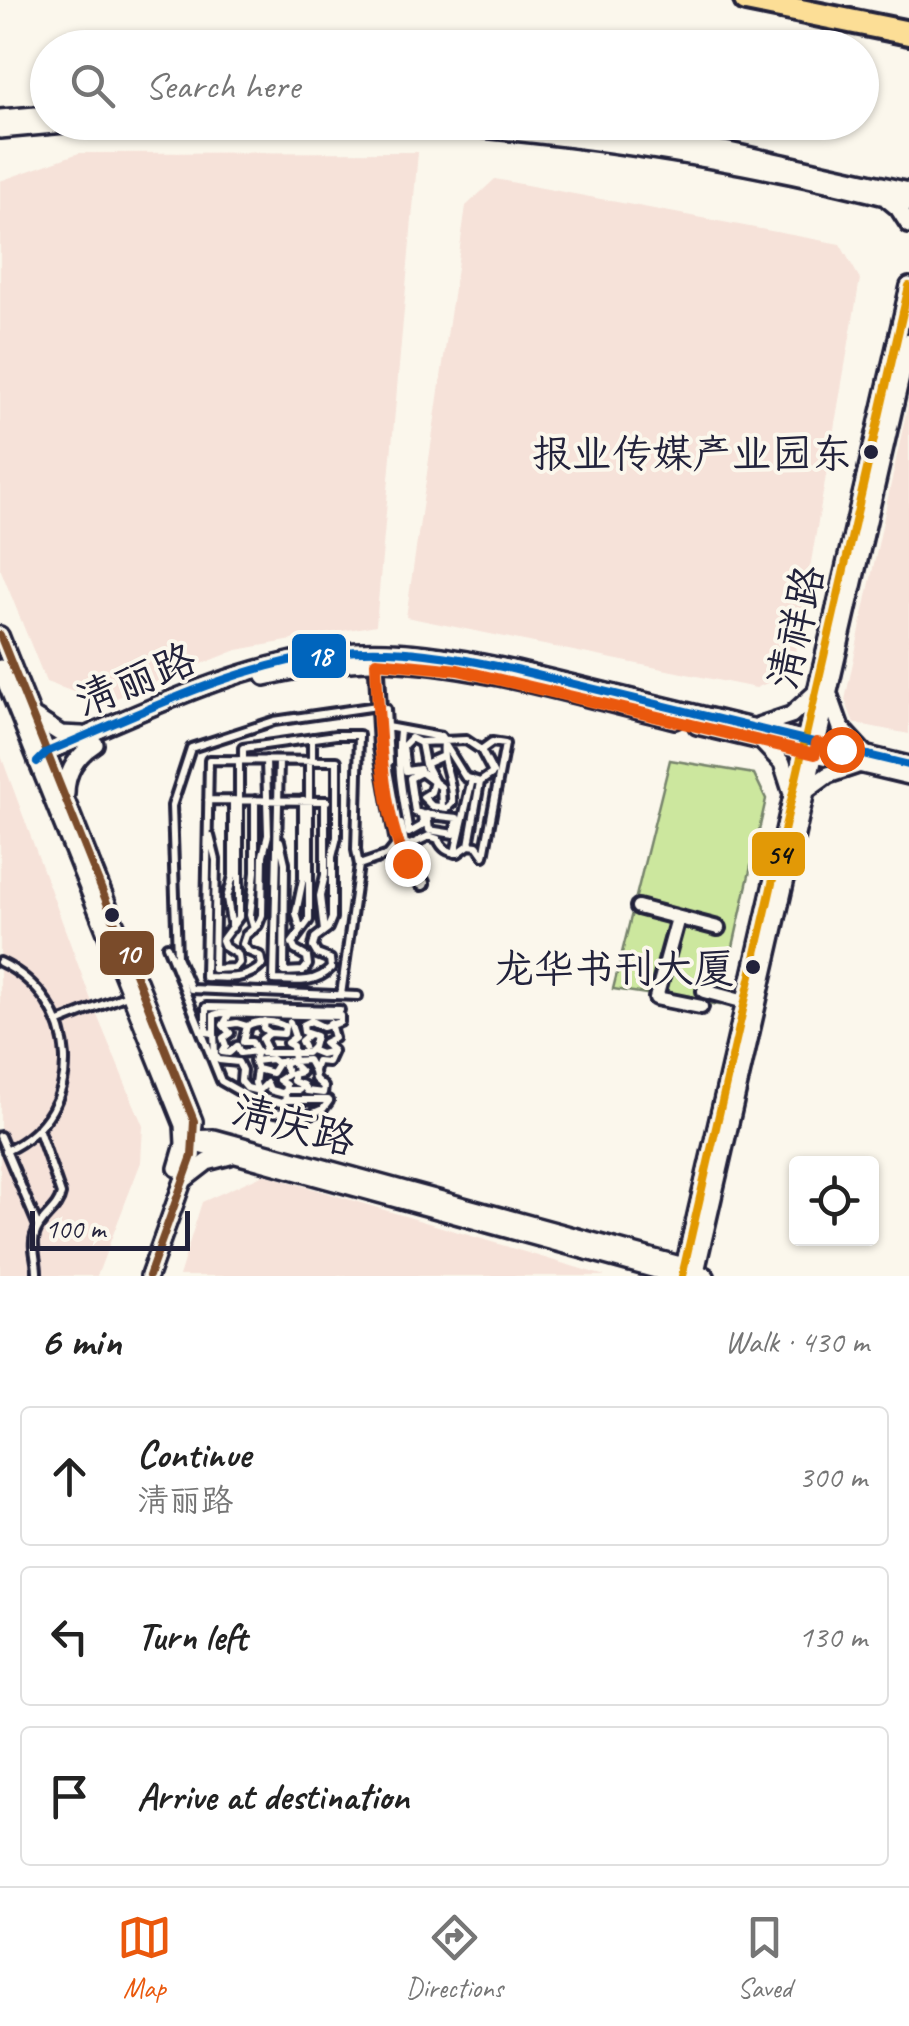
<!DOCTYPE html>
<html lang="en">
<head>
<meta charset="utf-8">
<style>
  :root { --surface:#fff; --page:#f6f6f6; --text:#222; --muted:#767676; --line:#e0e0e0; --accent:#ea580c }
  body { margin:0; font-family:Caveat,"LXGW WenKai TC",sans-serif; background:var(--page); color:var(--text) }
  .controls { position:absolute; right:30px; bottom:30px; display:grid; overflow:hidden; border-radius:10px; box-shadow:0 2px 8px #0004 }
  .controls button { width:90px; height:90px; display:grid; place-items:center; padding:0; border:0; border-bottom:2px solid var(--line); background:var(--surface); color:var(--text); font:50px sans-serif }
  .scale { position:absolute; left:30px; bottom:25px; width:160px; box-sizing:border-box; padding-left:10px; border:5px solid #22223b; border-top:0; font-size:28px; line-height:35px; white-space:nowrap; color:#22223b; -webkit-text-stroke:8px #fbf7ec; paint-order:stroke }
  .stop { position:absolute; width:30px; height:30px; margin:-22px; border:8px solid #ea580c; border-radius:50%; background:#fff }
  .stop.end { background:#ea580c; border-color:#fff; box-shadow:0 2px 10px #0008 }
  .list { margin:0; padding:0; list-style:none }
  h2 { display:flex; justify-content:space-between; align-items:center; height:130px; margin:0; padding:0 40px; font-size:42px }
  h2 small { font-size:32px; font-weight:400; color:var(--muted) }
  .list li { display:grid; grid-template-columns:65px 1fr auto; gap:30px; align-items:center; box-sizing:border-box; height:140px; margin:0 20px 20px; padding:0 20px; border:2px solid var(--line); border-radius:10px }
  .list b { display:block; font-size:38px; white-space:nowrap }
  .list p { margin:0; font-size:32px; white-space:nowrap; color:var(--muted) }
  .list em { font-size:32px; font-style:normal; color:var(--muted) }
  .icon { flex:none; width:55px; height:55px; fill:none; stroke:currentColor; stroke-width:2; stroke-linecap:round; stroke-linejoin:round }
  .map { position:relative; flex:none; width:909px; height:1276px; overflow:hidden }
  .search { position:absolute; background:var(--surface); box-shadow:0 2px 8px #0004; left:30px; right:30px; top:30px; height:110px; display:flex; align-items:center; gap:25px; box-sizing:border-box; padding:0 35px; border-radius:55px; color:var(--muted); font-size:38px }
  .sheet { height:610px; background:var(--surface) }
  nav { display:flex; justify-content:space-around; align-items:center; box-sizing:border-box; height:140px; border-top:2px solid var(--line); background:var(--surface); font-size:28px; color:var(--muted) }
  nav a { display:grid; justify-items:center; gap:5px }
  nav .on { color:var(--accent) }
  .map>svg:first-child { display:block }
</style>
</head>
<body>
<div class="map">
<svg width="909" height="1276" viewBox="0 0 909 1276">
  <rect width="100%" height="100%" fill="#fbf7ec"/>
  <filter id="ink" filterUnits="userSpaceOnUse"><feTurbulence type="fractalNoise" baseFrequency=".01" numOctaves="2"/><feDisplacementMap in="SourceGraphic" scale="20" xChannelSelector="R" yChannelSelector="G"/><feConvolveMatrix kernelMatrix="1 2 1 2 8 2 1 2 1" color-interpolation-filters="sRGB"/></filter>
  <g filter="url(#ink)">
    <path fill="#f6e2d9" d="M418,152L376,625L237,650L104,703L46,682L0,568V181L79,153Z
      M495,179L840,244L860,279L792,672L756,688L406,617L466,206Z
      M909,399V734L854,723L845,700Z
      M0,753L94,1008L143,1126L141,1162L97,1276H0Z
      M264,1174L605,1276H179L202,1202Z"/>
    <path fill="#cce79e" stroke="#77846c" stroke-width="2.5" d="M670,760L754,774L766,799L720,1005L613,989Z"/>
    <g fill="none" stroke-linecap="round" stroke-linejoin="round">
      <g stroke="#22223b" stroke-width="14">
        <path id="service" d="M386,709L389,762
          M387,727L441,737L444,742
          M400,730C396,766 403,797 409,833L423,825L422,814L415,812L410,778L421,772L420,769L406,771L403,746L411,738L421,743L425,764L434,781L431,792L423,797L432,806L447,808L452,803C454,782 441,764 444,743L465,777L480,782L493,773L481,750L492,742L505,744L484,856L477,846L469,845L458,853C448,852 442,849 438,839L429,836L410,845L405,843L401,824
          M312,738V761
          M420,742L466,740L481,750
          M243,760V748L336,735H359L356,850L359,865
          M266,760L268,835L263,855L262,915L258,925L246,935L243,944L248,951L260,956L262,965C246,981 225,978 205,977L209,760C252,760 294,761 337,761V837L332,857V918L328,928L315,938L313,947L317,954L330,959L331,968C316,984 295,981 274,980L279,761
          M425,764L443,756
          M421,772L441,787L442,807
          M208,800L327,801
          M422,814L457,818L454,834L429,830L427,814
          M210,836L216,860L214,969L234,968L239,963L238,955L225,947L222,940L239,917V760
          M280,841L285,863L284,972L303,971L308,965L307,957L295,950L292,943L309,920V761
          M469,845L480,782
          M455,853L472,779
          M232,928L227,898L233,876V800
          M254,929L250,915L255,872V800
          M301,931L296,913L303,879V800
          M324,931L320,896L325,875V801
          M167,946L221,1081L275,1112L304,1117L323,1109L329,1101
          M0,962C80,1000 91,1111 6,1151
          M341,995L359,865L388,855L397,844
          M358,996L191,989L177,957L172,806L191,748L274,721L377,706
          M230,1013L223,1025L230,1033L223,1038L226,1046L222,1052L229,1053L237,1046L240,1053L257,1051
          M264,1021L263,1028L270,1033L284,1034L285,1026
          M59,1022L127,995
          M290,1022L295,1037L287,1043L293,1046L294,1065L301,1072L293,1074V1081L303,1085
          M224,1025L237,1023L247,1026
          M285,1027C277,1020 257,1020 247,1026L243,1042H252L257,1051L254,1061L257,1069L272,1073L279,1062L308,1060L314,1071L317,1061L328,1062L333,1051L324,1043L334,1038L330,1023
          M214,1033L215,1055L219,1060L238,1062L242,1070L241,1081L247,1088L259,1091L267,1083L270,1090L285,1094L286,1085L279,1080L288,1074L283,1061
          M270,1033L262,1039L266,1047L262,1053H307L313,1047L316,1036L304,1032L303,1025L311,1021L323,1027L340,1022V1016L221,1013L214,1015V1033L206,1032V1007L340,1010
          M304,1047L301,1041L308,1035
          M311,1050L321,1054L333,1051
          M255,1061L272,1059L277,1063
          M257,1069L255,1083L260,1097L281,1103L286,1100L285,1094
          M286,1090H299L303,1085L307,1091L323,1093L324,1087L315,1079L314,1071
          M286,1100H328
          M0,1136L38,1226
          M37,1276C38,1262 31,1248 35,1235C40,1217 58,1211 61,1194L38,1128"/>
      </g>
      <g stroke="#22223b" stroke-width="20">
        <path id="minor" d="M376,653L381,747L398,843L422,883
          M638,907L718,928
          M678,918L656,998L701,1007
          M704,991L745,1002"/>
      </g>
      <g stroke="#22223b" stroke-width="22">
        <path id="tertiary" d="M0,118L48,114
          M393,122C567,133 740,159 909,203
          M535,122L729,151L909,191
          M0,130L87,122
          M887,199L898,208L909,225
          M0,635L194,1121L192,1156L149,1276
          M0,668L183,1125L184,1144L177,1168
          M265,677C303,668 341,661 380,662C479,665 578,697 675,720
          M830,697L841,728L864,753
          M36,718L61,734L82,735
          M697,726L909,776
          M758,726L791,715L814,694
          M763,743L782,763L791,791
          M37,762L47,752C139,714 234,665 335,653C396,646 456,657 516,670L909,765
          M806,791L828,775L855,766
          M66,794C66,772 76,756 95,744
          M188,1139L214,1138L684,1266L706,1276
          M192,1143L678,1276
          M185,1179L207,1162L230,1156
          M682,1276L909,286
          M695,1276L909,342"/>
      </g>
      <g stroke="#22223b" stroke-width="30">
        <path id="motorway" d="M746,0L909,33"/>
      </g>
      <use href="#service" stroke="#fbf7ec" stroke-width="6"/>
      <use href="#minor" stroke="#fbf7ec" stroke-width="12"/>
      <use href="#tertiary" stroke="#fbf7ec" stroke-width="15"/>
      <use href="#motorway" stroke="#fcde96" stroke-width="22"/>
      <g stroke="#fbf7ec" stroke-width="15">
        <path id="bus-1" d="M682,1276L909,286"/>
      </g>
      <g stroke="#fbf7ec" stroke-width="15">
        <path id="bus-2" d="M0,635L194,1121L192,1156L149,1276"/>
      </g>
      <g stroke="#fbf7ec" stroke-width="15">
        <path id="bus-3" d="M37,762L47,752C139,714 234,665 335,653C396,646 456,657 516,670L909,765"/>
      </g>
      <use href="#bus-1" stroke="#e29906" stroke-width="8"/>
      <use href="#bus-2" stroke="#7a4b2a" stroke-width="8"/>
      <use href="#bus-3" stroke="#0065bd" stroke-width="8"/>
    </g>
  </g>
  <g fill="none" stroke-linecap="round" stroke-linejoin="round" filter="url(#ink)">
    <path stroke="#ea580c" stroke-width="12" d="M407,863C381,818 378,714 376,662L458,670L815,754L817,743L841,749"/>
  </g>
  <g fill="#22223b" stroke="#fbf7ec" stroke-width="4">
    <circle cx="871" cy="452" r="9"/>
    <circle cx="112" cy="915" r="9"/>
    <circle cx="753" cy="967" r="9"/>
  </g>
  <g text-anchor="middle" stroke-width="8" stroke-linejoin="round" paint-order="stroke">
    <g font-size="40" fill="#22223b" stroke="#fbf7ec" text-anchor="end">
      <text x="852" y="467">报业传媒产业园东</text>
      <text x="734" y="982">龙华书刊大厦</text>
    </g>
    <g font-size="42" fill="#22223b" stroke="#fbf7ec">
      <text transform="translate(795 627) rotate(-77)" y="15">清祥路</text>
      <text transform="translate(135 679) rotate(-22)" y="15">清丽路</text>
      <text transform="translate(294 1124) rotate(15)" y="15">清庆路</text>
    </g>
  </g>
  <g stroke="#fbf7ec" stroke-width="4">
    <rect x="290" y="632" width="58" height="48" rx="10" fill="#0065bd"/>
    <rect x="750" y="830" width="57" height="48" rx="10" fill="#e29906"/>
    <rect x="98" y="929" width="58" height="48" rx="10" fill="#7a4b2a"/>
  </g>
  <g font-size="28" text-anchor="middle" font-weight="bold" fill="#fff">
    <text x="319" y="665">18</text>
    <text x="127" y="963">10</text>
  </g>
  <g font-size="28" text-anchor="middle" font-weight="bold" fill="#111">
    <text x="779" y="864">54</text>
  </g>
</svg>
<div class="controls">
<button><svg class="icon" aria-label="locate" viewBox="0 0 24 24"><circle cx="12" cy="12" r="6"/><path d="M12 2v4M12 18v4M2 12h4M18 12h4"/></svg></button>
</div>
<div class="scale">100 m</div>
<div class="stop" style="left:841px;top:749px"></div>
<div class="stop end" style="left:407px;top:863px"></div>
<div class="search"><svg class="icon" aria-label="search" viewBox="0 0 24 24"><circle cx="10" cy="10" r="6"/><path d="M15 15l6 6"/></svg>Search here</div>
</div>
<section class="sheet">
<h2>6 min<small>Walk · 430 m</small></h2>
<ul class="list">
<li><svg class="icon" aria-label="ahead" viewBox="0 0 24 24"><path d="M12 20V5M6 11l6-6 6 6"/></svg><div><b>Continue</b><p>清丽路</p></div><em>300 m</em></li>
<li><svg class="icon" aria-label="left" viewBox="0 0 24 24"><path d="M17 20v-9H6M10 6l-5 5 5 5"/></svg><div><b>Turn left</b></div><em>130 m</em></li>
<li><svg class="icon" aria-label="arrive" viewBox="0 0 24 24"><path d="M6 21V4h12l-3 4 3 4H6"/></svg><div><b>Arrive at destination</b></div></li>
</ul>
</section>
<nav>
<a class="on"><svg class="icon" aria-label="map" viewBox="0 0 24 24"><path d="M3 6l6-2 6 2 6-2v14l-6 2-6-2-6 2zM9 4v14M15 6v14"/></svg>Map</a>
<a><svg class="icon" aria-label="directions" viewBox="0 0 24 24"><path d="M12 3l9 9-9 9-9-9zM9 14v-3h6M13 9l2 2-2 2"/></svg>Directions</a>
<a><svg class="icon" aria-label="saved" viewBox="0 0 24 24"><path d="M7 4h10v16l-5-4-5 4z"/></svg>Saved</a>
</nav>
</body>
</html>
